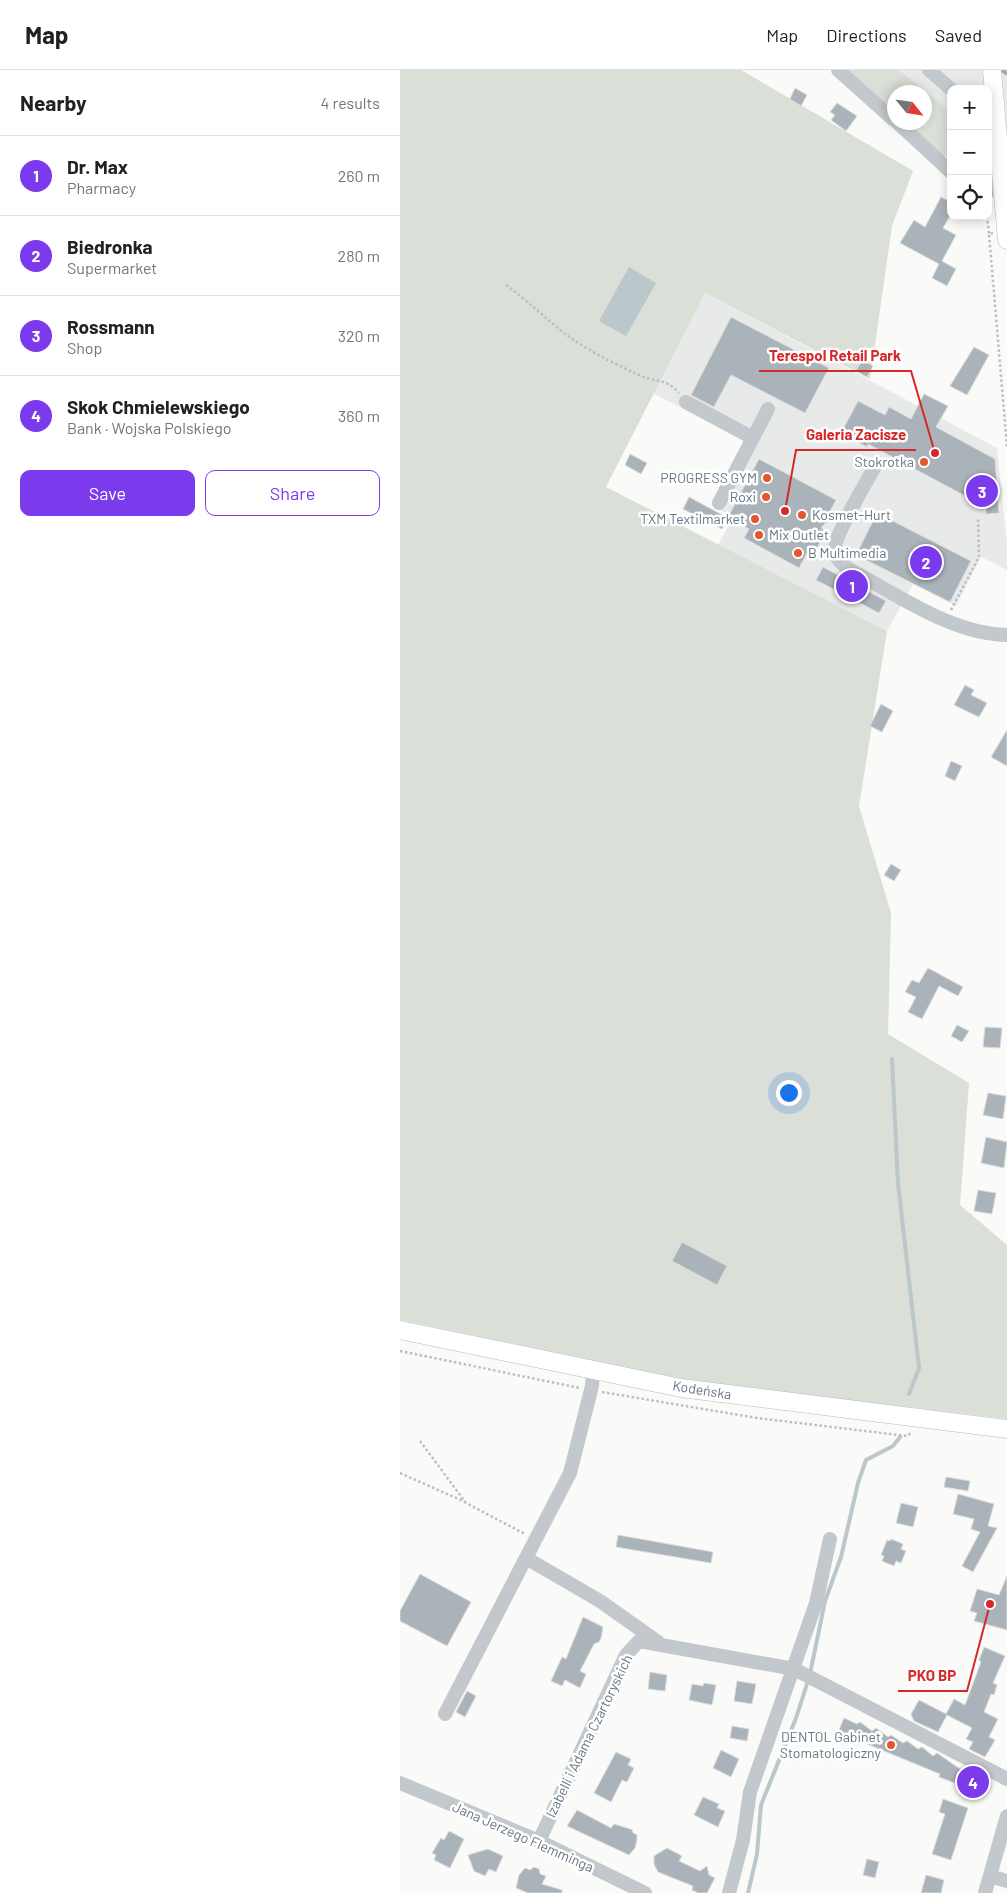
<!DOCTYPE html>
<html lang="en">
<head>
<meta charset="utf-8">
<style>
  :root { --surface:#fff; --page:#f6f6f6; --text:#202124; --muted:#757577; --line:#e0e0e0; --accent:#7c3aed }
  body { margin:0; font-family:Barlow,sans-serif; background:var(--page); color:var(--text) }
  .controls { position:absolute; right:15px; top:15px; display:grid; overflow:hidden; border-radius:10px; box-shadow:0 2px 12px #0003 }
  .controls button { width:45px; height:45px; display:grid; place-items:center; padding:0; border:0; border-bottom:1px solid var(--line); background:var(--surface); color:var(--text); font:25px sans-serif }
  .compass { position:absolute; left:487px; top:15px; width:45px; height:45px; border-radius:50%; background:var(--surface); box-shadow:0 2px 12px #0003; rotate:120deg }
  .you { position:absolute; left:388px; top:1022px; width:18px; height:18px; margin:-12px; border:4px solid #fff; border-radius:50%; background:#1a73e8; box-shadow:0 0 0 8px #1a73e833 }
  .badge { display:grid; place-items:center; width:32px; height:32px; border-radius:50%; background:var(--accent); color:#fff; font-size:16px; font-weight:700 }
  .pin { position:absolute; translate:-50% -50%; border:2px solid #fff; box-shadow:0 1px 5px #0006 }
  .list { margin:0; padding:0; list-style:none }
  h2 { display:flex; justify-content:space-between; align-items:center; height:65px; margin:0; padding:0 20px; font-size:21px }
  h2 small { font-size:16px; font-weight:400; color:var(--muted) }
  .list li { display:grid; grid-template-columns:32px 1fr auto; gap:15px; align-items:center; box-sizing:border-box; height:80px; padding:0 20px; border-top:1px solid var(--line) }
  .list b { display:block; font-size:19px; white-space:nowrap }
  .list p { margin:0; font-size:16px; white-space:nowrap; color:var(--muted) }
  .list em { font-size:16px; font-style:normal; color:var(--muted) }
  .actions { display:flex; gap:10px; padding:15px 20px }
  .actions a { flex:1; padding:11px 0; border:1px solid var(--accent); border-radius:10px; text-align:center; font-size:18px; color:var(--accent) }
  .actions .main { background:var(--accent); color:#fff }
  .icon { flex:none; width:28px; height:28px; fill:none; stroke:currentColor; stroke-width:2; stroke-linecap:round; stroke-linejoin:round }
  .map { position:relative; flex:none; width:607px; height:1823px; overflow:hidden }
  header { display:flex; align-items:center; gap:30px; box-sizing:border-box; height:70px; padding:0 25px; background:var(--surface); border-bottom:1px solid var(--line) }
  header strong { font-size:24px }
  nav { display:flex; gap:28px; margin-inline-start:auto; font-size:18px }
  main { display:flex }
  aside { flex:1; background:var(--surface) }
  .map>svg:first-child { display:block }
</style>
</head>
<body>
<header>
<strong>Map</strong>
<nav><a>Map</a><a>Directions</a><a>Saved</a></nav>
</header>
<main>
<aside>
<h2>Nearby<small>4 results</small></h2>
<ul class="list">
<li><span class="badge">1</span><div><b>Dr. Max</b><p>Pharmacy</p></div><em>260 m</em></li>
<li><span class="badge">2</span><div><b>Biedronka</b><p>Supermarket</p></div><em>280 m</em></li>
<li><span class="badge">3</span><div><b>Rossmann</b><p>Shop</p></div><em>320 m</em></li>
<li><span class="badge">4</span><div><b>Skok Chmielewskiego</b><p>Bank · Wojska Polskiego</p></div><em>360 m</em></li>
</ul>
<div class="actions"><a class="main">Save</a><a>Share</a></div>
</aside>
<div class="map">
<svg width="607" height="1823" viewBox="0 0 607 1823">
  <rect width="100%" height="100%" fill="#fafaf8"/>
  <path fill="#e8e9e9" d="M499,0H607V88L588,73V19H551V42Z
    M305,223L597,378L607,475V500L581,487L556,536L513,514L487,561L318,475L333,447L320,440L353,375L253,323Z"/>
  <path fill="#dadfd7" d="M0,0H341L513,101L492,156L470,309L305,223L206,417L487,561L459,736L491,843L488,964L569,1013L560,1135L607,1175V1349L293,1311L0,1250Z
    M438,0H499L551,42V89L516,70L497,53L524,52V22H494V50Z"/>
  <path fill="#bbc7cb" d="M229,197L256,213L226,266L199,251Z"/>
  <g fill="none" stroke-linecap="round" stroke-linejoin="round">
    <path stroke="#bbc7cb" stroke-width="4" d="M492,989L498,1113L519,1298L509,1324
      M411,1599L425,1531L441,1487L458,1413L466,1390L493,1376L500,1367
      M348,1823L357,1784L361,1735L396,1648L408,1611"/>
  </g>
  <path fill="#aab3b9" stroke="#dcdcda" d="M395,18L407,25L401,36L390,29Z
    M437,33L457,46L446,61L431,50L435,45L430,42Z
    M541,127L551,132V144L543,158L556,165L542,191L556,199L547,216L532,208L539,194L500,173L514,150L525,157Z
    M331,247L429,298L405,343L331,305L314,337L291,325Z
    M574,277L589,285L567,325L550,316Z
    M462,290L473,296L467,307L456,301Z
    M524,324L548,336L536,357L595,389L599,443L586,444V437L468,374L467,377L441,363L458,331L485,345L489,337L511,349Z
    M230,384L247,393L241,404L225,395Z
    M359,389L436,430L428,445L430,448L421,458L426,461L414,484L407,483L399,498L344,468L349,459L328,447Z
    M289,427L328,448L322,459L283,439Z
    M477,443L571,491L550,532L456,485Z
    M423,497L486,531L479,543L416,510Z
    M565,615L574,620L571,625L587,633L579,647L554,635Z
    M481,634L493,641L482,662L470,656Z
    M607,660V696L591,687Z
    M551,691L562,696L555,711L545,706Z
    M491,794L501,800L494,811L484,805Z
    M528,898L563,917L558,926L539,916L522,949L508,942L516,927L505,922L512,910L519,913Z
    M557,955L569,961L562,972L551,966Z
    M585,957L602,958L600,978L583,977Z
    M588,1023L606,1026L603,1049L583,1045Z
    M586,1067L607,1072L604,1098L581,1093Z
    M578,1120L596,1123L592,1144L574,1141Z
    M282,1172L327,1196L317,1215L272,1191Z
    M546,1407L570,1411L568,1421L544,1417Z
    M558,1424L594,1434L588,1456L597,1458L573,1502L562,1496L580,1462L571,1459L574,1449L553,1444Z
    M501,1433L518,1437L513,1457L496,1453Z
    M218,1465L313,1482L311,1493L216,1477Z
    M491,1469L503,1474L501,1479L506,1481L501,1493L496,1491L494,1496L482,1491L484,1486L481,1485L487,1470L490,1471Z
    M20,1504L71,1532L47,1576L0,1551V1541Z
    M607,1506V1560L574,1551L577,1543L570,1541L577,1519L599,1525Z
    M183,1547L203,1557L201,1568L199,1572L194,1574L180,1601L186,1604L180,1618L165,1610L162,1616L151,1611L162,1587L166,1589Z
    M584,1577L605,1586L593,1613L597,1615L594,1625L591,1624L584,1642L598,1649L589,1667L595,1670L585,1687L569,1679L573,1672L566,1669L572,1658L547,1645L538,1662L514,1651L511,1644L519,1630L546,1644L554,1629L565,1635L581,1592L579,1590Z
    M250,1602L267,1605L265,1621L248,1619Z
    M337,1611L356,1614L352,1634L334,1631Z
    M304,1613L316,1615L312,1635L289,1630L292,1614L303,1616Z
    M67,1621L76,1626L65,1647L56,1642Z
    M444,1648L457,1654L460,1652L472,1661L476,1658L488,1667L491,1665L503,1673L507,1671L518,1679L522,1677L533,1686L537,1683L560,1699L567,1702L570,1700L579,1707L573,1720L539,1707L540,1704L438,1662Z
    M332,1656L349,1659L347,1671L330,1668Z
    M321,1680L339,1689L331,1707L313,1698Z
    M216,1682L231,1689L228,1695L234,1698L227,1712L222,1710L211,1732L194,1723Z
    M303,1727L319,1734L317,1738L325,1741L318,1757L294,1745Z
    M543,1729L568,1738L551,1790L532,1784L545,1744L539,1742Z
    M177,1740L211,1758L214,1754L233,1760L232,1762L237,1765V1769L235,1778L229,1785L167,1756Z
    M49,1761L64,1769L50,1798L34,1790L36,1785L32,1783L41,1768L44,1770Z
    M267,1778L282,1786L279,1791L300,1801L307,1796L309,1805L315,1808L307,1823H298L292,1820L293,1816L258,1802L254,1794V1786Z
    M88,1779L103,1786L96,1802L89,1799L85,1806L74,1801L68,1785Z
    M467,1789L479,1792L475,1808L463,1805Z
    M134,1797L139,1799L140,1804L146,1806L142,1814L162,1820V1823H128L116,1818L119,1805L125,1798L130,1800Z
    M526,1805L544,1810L541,1823H521Z"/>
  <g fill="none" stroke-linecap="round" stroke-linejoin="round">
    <g stroke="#b5babe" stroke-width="19">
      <path id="major" d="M592,0L607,170
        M0,1260L281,1318L607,1359"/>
    </g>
    <path stroke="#bbbfc2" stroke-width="2.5" stroke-dasharray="2.5 2.5" stroke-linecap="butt" d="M587,146L589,164
      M593,163L589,164L607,377
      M106,215C128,231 147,250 168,266C189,281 215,294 239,305C255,313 265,307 279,323
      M551,540L579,487L578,448
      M0,1281L180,1318
      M202,1322L357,1348L507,1366L512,1362
      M20,1371L66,1433L125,1464
      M0,1403L65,1432"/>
    <path stroke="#c3c8cc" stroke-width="14" d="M438,0L494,50
      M529,0L551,19
      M497,52L551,102
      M588,120H602
      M286,332L353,368
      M475,396C467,412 433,466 435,481C436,491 445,496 452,501C500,526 552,564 607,565
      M319,433L368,339
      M126,1488L200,1531L258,1572
      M45,1644L170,1403L192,1316L193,1299
      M0,1713L139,1771L245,1823
      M139,1771L226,1585L239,1571L394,1599L607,1709
      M590,1806L607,1811
      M329,1823L343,1770L350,1722L416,1533L430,1469
      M585,1823L607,1746"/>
    <use href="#major" stroke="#fff" stroke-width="18"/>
    <path stroke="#a2aab0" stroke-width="4" stroke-dasharray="8 4" stroke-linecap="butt" d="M602,0L607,4"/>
  </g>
  <g fill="#e4572e" stroke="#fff" stroke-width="2">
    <circle cx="524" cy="392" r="5"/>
    <circle cx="367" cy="408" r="5"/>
    <circle cx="366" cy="427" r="5"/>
    <circle cx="402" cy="445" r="5"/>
    <circle cx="355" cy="449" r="5"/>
    <circle cx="359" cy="465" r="5"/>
    <circle cx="398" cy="483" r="5"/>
    <circle cx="491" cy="1675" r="5"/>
  </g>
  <g text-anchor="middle" stroke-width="5" stroke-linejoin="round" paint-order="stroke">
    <g font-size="14" fill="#657683" stroke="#fff" text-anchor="end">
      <text x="514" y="397">Stokrotka</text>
      <text x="357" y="413">PROGRESS GYM</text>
      <text x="356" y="432">Roxi</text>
      <text x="412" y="450" text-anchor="start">Kosmet-Hurt</text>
      <text x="345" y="454">TXM Textilmarket</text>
      <text x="369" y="470" text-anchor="start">Mix Outlet</text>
      <text x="408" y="488" text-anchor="start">B Multimedia</text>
      <text x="481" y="1672">DENTOL Gabinet<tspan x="481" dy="16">Stomatologiczny</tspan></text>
    </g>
    <g font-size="14" fill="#657683" stroke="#fff">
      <text transform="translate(302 1320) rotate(9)" y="5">Kodeńska</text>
      <text transform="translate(189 1666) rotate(-64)" y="5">Izabelli i Adama Czartoryskich</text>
      <text transform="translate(123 1767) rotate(24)" y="5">Jana Jerzego Flemminga</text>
    </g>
  </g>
  <path fill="none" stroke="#d62828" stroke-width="2" d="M535 383L511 301H359M385 441L396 380H516M590 1534L567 1621H498"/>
  <g fill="#d62828" stroke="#fff" stroke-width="2">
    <circle cx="535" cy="383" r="5"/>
    <circle cx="385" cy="441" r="5"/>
    <circle cx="590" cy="1534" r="5"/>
  </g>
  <g font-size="15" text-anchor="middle" font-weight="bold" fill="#d62828" stroke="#fff" stroke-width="5" stroke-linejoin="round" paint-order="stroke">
    <text x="435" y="291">Terespol Retail Park</text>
    <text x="456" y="370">Galeria Zacisze</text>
    <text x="532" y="1611">PKO BP</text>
  </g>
</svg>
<div class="controls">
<button>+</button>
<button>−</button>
<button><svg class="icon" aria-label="locate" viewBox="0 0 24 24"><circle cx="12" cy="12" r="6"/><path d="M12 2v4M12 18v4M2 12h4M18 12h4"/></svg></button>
</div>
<svg class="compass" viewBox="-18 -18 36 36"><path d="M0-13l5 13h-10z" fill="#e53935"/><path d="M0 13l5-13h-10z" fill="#757577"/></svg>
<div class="you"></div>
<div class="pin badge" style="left:452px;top:516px">1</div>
<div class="pin badge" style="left:526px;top:492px">2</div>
<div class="pin badge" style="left:582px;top:421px">3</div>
<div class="pin badge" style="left:573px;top:1712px">4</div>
</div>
</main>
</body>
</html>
